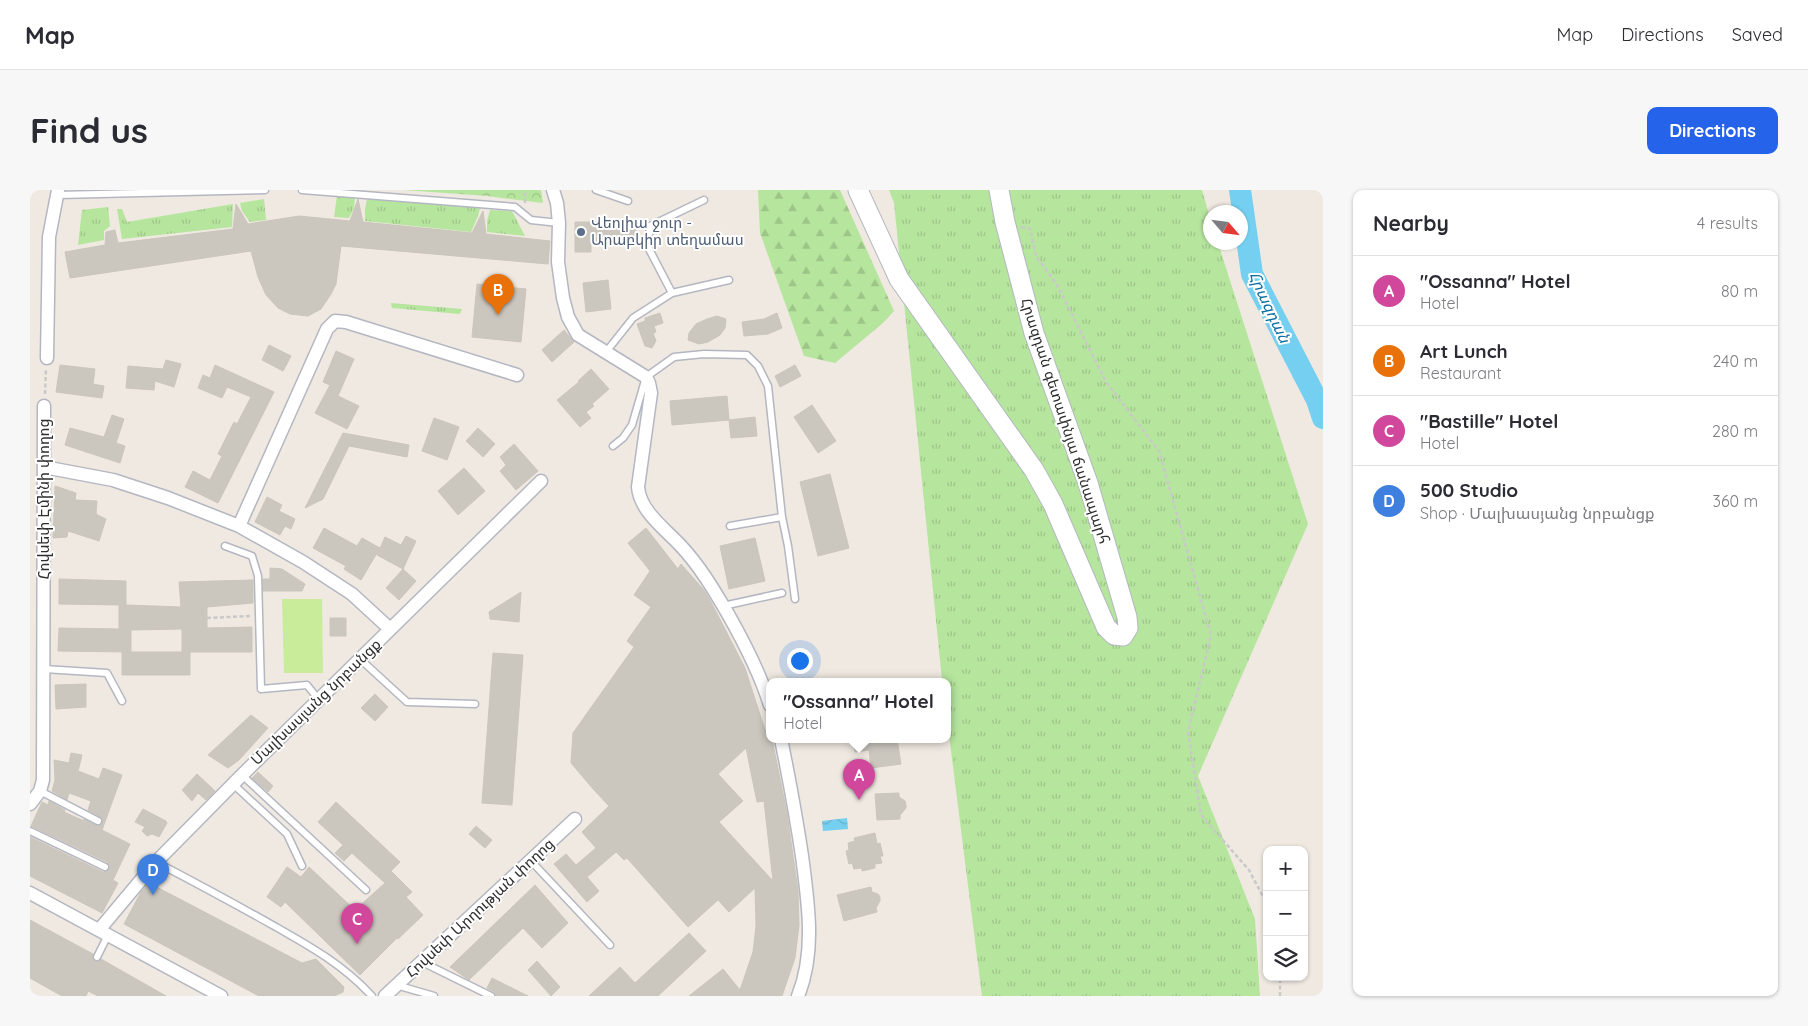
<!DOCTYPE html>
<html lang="en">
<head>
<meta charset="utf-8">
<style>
  :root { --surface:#fff; --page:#f7f7f7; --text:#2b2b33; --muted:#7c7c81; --line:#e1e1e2; --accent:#2563eb }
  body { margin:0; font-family:Quicksand,"Noto Sans Armenian",sans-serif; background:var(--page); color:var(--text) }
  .controls { position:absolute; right:15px; bottom:15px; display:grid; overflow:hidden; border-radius:10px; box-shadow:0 1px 4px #0004 }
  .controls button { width:45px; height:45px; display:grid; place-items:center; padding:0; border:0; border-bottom:1px solid var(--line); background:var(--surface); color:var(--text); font:25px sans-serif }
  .compass { position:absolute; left:1173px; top:15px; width:45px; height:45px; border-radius:50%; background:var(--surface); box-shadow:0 1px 4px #0004; rotate:118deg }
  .you { position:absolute; left:769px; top:470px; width:18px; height:18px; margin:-12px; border:4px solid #fff; border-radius:50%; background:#1a73e8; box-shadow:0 0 0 8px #1a73e833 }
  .badge { display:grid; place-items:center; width:32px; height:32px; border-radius:50%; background:var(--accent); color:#fff; font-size:16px; font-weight:700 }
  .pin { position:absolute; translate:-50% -41px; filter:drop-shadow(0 1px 2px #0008) }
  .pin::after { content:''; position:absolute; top:26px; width:18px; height:15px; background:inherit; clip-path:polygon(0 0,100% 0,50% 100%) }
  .popup { position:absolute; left:736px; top:488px; width:185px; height:65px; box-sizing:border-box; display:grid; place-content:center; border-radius:10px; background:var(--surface); filter:drop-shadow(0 1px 4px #0005); font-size:16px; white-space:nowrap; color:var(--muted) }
  .popup b { font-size:19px; color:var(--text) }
  .popup::after { content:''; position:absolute; left:50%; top:100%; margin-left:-10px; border:10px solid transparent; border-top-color:var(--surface) }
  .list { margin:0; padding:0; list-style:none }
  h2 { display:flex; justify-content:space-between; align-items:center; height:65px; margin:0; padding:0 20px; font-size:21px }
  h2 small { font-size:16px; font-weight:400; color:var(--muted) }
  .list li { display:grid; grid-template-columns:32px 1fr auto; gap:15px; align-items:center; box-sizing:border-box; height:70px; padding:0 20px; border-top:1px solid var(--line) }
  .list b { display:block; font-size:19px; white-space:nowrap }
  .list p { margin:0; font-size:16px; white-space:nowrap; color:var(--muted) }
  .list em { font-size:16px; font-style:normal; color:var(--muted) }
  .icon { flex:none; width:28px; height:28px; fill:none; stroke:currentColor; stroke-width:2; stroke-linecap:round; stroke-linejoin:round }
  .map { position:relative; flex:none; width:1293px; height:806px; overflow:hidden; border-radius:10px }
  header { display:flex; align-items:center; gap:30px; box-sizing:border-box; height:70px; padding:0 25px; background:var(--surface); border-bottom:1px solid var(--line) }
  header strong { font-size:24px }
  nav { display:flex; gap:28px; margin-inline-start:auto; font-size:18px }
  .intro { display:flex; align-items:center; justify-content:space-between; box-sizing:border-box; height:120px; padding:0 30px }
  h1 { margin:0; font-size:35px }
  .button { padding:12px 22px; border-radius:10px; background:var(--accent); color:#fff; font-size:18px; font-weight:700 }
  main { display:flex; gap:30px; padding:0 30px }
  aside { flex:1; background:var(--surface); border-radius:10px; box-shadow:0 1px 4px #0004 }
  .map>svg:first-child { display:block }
</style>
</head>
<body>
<header>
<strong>Map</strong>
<nav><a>Map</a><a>Directions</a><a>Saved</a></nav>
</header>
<div class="intro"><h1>Find us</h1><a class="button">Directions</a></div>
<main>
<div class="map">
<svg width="1293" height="806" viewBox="0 0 1293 806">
  <defs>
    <pattern id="grass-tufts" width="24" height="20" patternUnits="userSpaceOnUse" patternTransform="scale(1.25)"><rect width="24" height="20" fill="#b6e59e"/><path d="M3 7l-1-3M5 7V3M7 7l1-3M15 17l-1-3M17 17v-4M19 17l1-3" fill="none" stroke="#9dc588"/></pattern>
    <pattern id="forest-firs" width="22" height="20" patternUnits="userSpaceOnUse" patternTransform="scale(1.25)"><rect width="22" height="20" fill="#b6e59e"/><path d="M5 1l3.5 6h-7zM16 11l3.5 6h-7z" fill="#9dc588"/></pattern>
    <pattern id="park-crowns" width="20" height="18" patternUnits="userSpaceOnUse" patternTransform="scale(1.25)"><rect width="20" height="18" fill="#b6e59e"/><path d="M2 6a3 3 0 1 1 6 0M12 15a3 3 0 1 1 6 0" fill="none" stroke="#9dc588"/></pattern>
    <pattern id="water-waves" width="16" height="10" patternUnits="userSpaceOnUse" patternTransform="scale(1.25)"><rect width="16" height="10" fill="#75cff0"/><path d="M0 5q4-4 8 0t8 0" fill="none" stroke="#66b2ce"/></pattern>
  </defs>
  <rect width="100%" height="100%" fill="#efe9e1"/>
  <path fill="url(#grass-tufts)" d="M859,0H1172L1180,28V52L1188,53L1278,334L1168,586L1225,729L1230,806H952L918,537V491L912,490L864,13Z
    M307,6L325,7L324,18L319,28L304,27Z
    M234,9L236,30L220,32L212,21L210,13Z
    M337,9L450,18L448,26L441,42L335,31V19Z
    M203,14L202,37L92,49L87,19H92L97,32Z
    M78,17L80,36L74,41V50L48,55L52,20Z
    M460,20L482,21L495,46L457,42V31Z
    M361,113L432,119L430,124L362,118Z"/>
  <path fill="url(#forest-firs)" d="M728,0H810L864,121L853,133L805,173L774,166L730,43Z"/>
  <path fill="url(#park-crowns)" d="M374,0H511L513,13L457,6Z"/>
  <path fill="#c9ec9a" d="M252,409H292L293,483H254Z"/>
  <path fill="url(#water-waves)" d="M817,628L818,639L793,641L792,631Z"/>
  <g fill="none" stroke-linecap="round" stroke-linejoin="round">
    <path stroke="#75cff0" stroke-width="22" d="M1210,0L1222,84L1287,210L1293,228"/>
  </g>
  <path fill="#cbc7bf" stroke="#cbc5ba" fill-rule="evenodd" d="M328,9L333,32L442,43L453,21L456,44L520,51L518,74L311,56L306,94L301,104L291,119L278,126L260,124L248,118L236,105L228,87L221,61L40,88L35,62L75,55L76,42L85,40L88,53L203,39L206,14L218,34L269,26L320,31Z
    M545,32H606V52L561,53V62H545Z
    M578,90L581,119L556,122L553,93Z
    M447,94L496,99L491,152L442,147Z
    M630,123L633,133L624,136L626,142L623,143L626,151L622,158L615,156L607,134L615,131V128Z
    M747,123L752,138L738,144L714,146L712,132L734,129Z
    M687,126L696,129L695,138L690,145L678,152L669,154L658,150L659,143L666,134L677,129Z
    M534,140L544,152L522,172L512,160Z
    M239,155L261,166L253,181L232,170Z
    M306,161L324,169L308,206L329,216L317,239L285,223L300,195L293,192Z
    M136,170L151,174L144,197L125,191L124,200L96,198L98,176L133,179Z
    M30,175L65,179L63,194L74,196L72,208L26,202Z
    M185,175L244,202L188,313L155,297L163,281L180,290L192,266L188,264L204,232L207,234L221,207L197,197L192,208L168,198L173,185L180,188Z
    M765,175L771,186L750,197L745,186Z
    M561,179L579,199L562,214L564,216L556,222L561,228L550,237L527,210L549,192L548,191Z
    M697,206L699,230L642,235L640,211Z
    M782,215L806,251L788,263L764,227Z
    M82,225L94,229L86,253L95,256L90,273L35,255L40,238L74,247Z
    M725,227L727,246L701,248L699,230Z
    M404,228L429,237L417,270L392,261Z
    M448,238L465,254L453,267L436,251Z
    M313,243L379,255L377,267L319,256L293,309L275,318Z
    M484,254L508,281L486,300L470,281L476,275L470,267Z
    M434,278L455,301L428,325L408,301Z
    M800,284L819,358L788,366L770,292Z
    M25,296L46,303L45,310L67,311L66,324L76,329L69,351L38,341L37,347L23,348Z
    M237,307L252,315L249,321L265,329L261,339L255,336L250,345L225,332Z
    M294,338L327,356L332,348L350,358L331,390L314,379L316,376L283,358Z
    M616,338L648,379L651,374L673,399L680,410L715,478L735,540L740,539V549H742L757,623L768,701L769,735L765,768L752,806H659L693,779L710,800L723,762L726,736L725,698L699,722L688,710L658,737L597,668L594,670L586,662L557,687L569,701L557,712L524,674L536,664L546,675L566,658L552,642L579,616L564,600L541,573L543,543L604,457L597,451L621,417L604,405L620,381L598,353ZM716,558L727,612L734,611L743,691L689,632L713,611L688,584Z
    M376,346L386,351L373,379L347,365L355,347L371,355Z
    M725,348L735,391L699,399L690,356Z
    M240,378L252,379L275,394L272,401H233V389H240Z
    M373,379L386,391L369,410L356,398Z
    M29,389L96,391V415L151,417L149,392L223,390V413L177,417V438L222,437V462H152V439L101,440V462H160V485H92V462H97L28,461L29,438L89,439V415L29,414Z
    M491,402L489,432L460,429L459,422Z
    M300,428H316V446H300Z
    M463,463L493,465L482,615L452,613Z
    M56,494V517L26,519L25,495Z
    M345,504L358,517L345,531L331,518Z
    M221,525L238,538L209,570L198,578L178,565Z
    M823,549H867L871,574L841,578L839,560L825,562Z
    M41,563L52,565L48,581L69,589L73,578L92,585L72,640L100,654L83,690L88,693L72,723L0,686V647L73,682L77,681L80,679L77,672L1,636L12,612L18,615L19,611L35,620L34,622L54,631V629L68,636L72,634V628L58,620L61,611L39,603L37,610L22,601L25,590L24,570L39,573Z
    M228,582L243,596L238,602L222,588Z
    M167,584L185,601L176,610L168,603L162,611L152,600Z
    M869,603V607L875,611L876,615V618L870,625V629L847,630L845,604Z
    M306,612L370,672L361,681L382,702L376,707L393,725L368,749L367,748L330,785L255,712L251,717L237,707L257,677L271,687L279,677L325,720L355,693L322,663L314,671L305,663L313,655L288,632Z
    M113,619L136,631L137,633L129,647L122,644L117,646L112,641L115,637L105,632Z
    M446,636L462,650L455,658L439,644Z
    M845,643L847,654L850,653L853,666H850L852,673L845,674V678L832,681V678L824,679L822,673L819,674L816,661L819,660L818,653L825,651L824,648Z
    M119,693L272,773L286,769L314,797L313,802L304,806H229L94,734L111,702Z
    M505,695L538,733L512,758L493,738L439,790L420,777Z
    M841,697L842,702L848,704L850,707V711L846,718L847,722L814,731L807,705Z
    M0,730L63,764L62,768L64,771L68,772L71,769L136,806H68L58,801L56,806H32L0,788Z
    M659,743L676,761L628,806H559L590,777L605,793Z
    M507,771L530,797L521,806L498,780Z
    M462,788L498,806H466L464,802L457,798Z"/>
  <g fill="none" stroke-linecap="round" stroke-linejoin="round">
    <g stroke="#b4b7c1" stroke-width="9">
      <path id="lane" d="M272,0L485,17L501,30L529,33
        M566,0L598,11
        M28,5L235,0
        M642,103L618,57L620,36L674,10
        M576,162L603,128L642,103L699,90
        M583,256L593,248L602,235L616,187L644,167L674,164L717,165L728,176L738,196L752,327L758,356L765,409
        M700,336L752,327
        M195,356L222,366L228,386L231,499L277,495L289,510
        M693,416L752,403
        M330,469L377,512L445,514
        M14,479L77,483L92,511
        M212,585L336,700
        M203,594L257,644L272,676
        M10,601L68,631
        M0,641L75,677
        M501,671L580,755
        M126,672C166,693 207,715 246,737C283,758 313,775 342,806
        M67,767L78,745
        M392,772L461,806
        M366,795L404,806"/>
    </g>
    <g stroke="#b4b7c1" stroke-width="15">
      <path id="street" d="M523,0L527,13L529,33L528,72L533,108L538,127L548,145L616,187L619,193L621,203L608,297C610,321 634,338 650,355C669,375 684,400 698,424C715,454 730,483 740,515
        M17,168L19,47L28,0
        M14,277L83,290L138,308L209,336L273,372L322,404L360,439
        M209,336L297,139L305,131L316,132L487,185
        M751,549C759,588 766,626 772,666C778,712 786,762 768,806
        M0,614L10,601L13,590L14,216
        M0,703L191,806
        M69,740L126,672L212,585L511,291
        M355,806L545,629"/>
    </g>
    <g stroke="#b4b7c1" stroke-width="21">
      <path id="secondary" d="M828,0L869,89L1004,280L1023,314L1076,437L1084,445L1093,446L1098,438L1097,427L1058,293L1004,143L975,32L969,0"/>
    </g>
    <path stroke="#c9c9c9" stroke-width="2.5" stroke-dasharray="4 2.5" stroke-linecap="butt" d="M495,13V0
      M991,37L1000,39L1006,66L1027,95L1076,192L1129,261L1181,445L1158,542L1171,625L1219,680L1237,714
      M15,204L16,179
      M177,428L220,426
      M1250,806V787"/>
    <use href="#lane" stroke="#fff" stroke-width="6"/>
    <use href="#street" stroke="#fff" stroke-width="12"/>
    <use href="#secondary" stroke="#fff" stroke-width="19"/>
  </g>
  <circle fill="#5c6f8a" stroke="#fff" stroke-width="2" cx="551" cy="42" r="5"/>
  <g text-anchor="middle" stroke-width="4" stroke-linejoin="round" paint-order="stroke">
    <g font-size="15" fill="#4e5e75" stroke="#fff" text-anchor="start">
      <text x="561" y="38">Վեոլիա ջուր -<tspan x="561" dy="17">Արաբկիր տեղամաս</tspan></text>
    </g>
    <g font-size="15" fill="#2e2e2e" stroke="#fff">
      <text transform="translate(1035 231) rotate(72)" y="5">Հրազդան գետափնյա ճանապարհ</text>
      <text transform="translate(14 309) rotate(-90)" y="5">Հովսեփ Էմինի փողոց</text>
      <text transform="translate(286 512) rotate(-44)" y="5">Մալխասյանց նրբանցք</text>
      <text transform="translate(450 718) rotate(-43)" y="5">Հովսեփ Արղության փողոց</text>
    </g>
    <g font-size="16" font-style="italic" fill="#0d6fa3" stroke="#fff">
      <text transform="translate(1240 117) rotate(65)" y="6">Հրազդան</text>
    </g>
  </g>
</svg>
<div class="controls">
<button>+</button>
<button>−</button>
<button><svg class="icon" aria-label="layers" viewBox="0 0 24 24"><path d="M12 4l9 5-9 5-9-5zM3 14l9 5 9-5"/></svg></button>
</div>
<svg class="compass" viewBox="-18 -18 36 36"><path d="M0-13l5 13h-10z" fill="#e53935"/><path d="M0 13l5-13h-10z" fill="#7c7c81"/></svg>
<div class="you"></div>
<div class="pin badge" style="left:829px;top:610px;background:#d1479c">A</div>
<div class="popup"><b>&quot;Ossanna&quot; Hotel</b>Hotel</div>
<div class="pin badge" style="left:468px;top:125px;background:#e8710a">B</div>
<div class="pin badge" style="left:327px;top:754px;background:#d1479c">C</div>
<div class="pin badge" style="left:123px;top:705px;background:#3f7fe0">D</div>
</div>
<aside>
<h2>Nearby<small>4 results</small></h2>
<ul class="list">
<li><span class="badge" style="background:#d1479c">A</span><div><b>&quot;Ossanna&quot; Hotel</b><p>Hotel</p></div><em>80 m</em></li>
<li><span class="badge" style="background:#e8710a">B</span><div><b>Art Lunch</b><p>Restaurant</p></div><em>240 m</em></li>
<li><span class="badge" style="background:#d1479c">C</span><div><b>&quot;Bastille&quot; Hotel</b><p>Hotel</p></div><em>280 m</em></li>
<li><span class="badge" style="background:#3f7fe0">D</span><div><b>500 Studio</b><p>Shop · Մալխասյանց նրբանցք</p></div><em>360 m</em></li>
</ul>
</aside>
</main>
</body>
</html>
